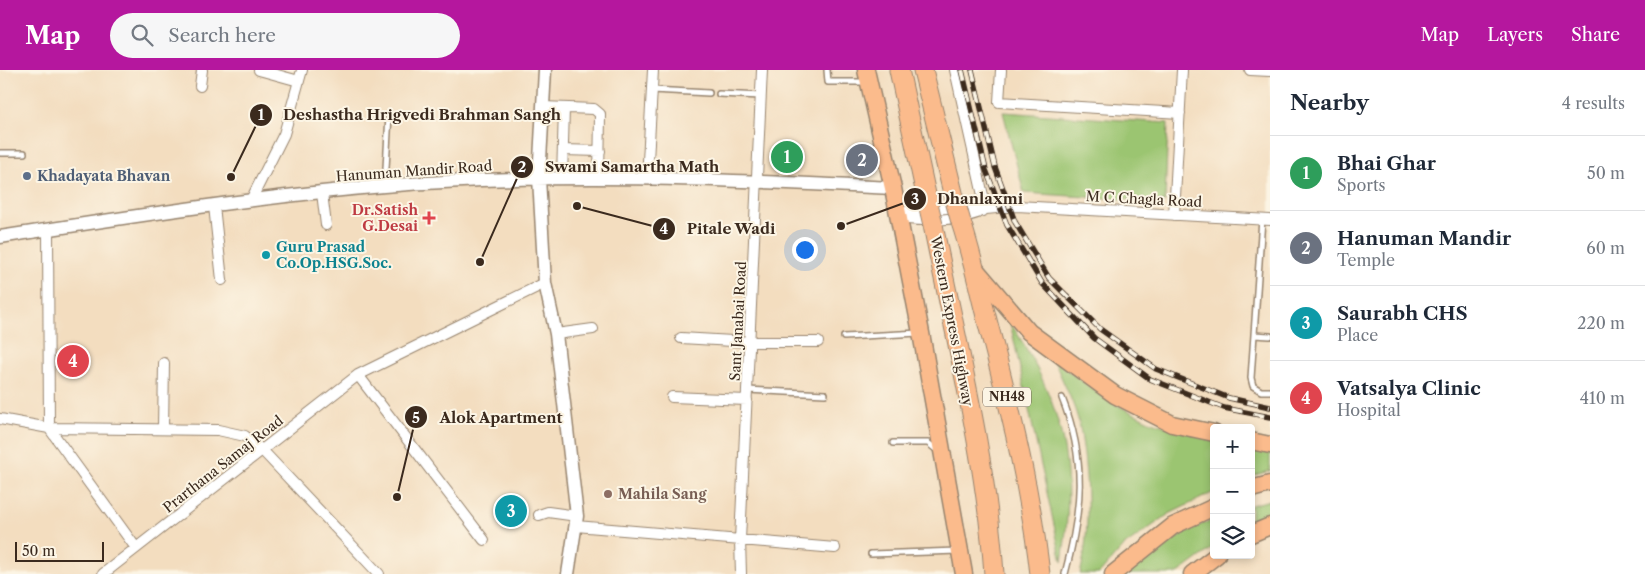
<!DOCTYPE html>
<html lang="en">
<head>
<meta charset="utf-8">
<style>
  :root { --surface:#fff; --page:#f6f6f7; --text:#1f2937; --muted:#747a83; --line:#e0e1e3; --accent:#b5179e }
  body { margin:0; font-family:"Libre Caslon Text",serif; background:var(--page); color:var(--text) }
  .controls { position:absolute; right:15px; bottom:15px; display:grid; overflow:hidden; border-radius:5px; box-shadow:0 2px 8px #0003 }
  .controls button { width:45px; height:45px; display:grid; place-items:center; padding:0; border:0; border-bottom:1px solid var(--line); background:var(--surface); color:var(--text); font:25px sans-serif }
  .scale { position:absolute; left:15px; bottom:12px; width:89px; box-sizing:border-box; padding-left:5px; border:2px solid #3b2a1e; border-top:0; font-size:14px; line-height:18px; white-space:nowrap; color:#3b2a1e; -webkit-text-stroke:4px #fcf5e5; paint-order:stroke }
  .you { position:absolute; left:804px; top:179px; width:18px; height:18px; margin:-12px; border:4px solid #fff; border-radius:50%; background:#1a73e8; box-shadow:0 0 0 8px #1a73e833 }
  .badge { display:grid; place-items:center; width:32px; height:32px; border-radius:50%; background:var(--accent); color:#fff; font-size:16px; font-weight:700 }
  .pin { position:absolute; translate:-50% -50%; border:2px solid #fff; box-shadow:0 1px 5px #0006 }
  .list { margin:0; padding:0; list-style:none }
  h2 { display:flex; justify-content:space-between; align-items:center; height:65px; margin:0; padding:0 20px; font-size:21px }
  h2 small { font-size:16px; font-weight:400; color:var(--muted) }
  .list li { display:grid; grid-template-columns:32px 1fr auto; gap:15px; align-items:center; box-sizing:border-box; height:75px; padding:0 20px; border-top:1px solid var(--line) }
  .list b { display:block; font-size:19px; white-space:nowrap }
  .list p { margin:0; font-size:16px; white-space:nowrap; color:var(--muted) }
  .list em { font-size:16px; font-style:normal; color:var(--muted) }
  .icon { flex:none; width:28px; height:28px; fill:none; stroke:currentColor; stroke-width:2; stroke-linecap:round; stroke-linejoin:round }
  .map { position:relative; flex:none; width:1270px; height:504px; overflow:hidden }
  header { display:flex; align-items:center; gap:30px; box-sizing:border-box; height:70px; padding:0 25px; background:var(--accent); color:#fff }
  header strong { font-size:24px }
  nav { display:flex; gap:28px; margin-inline-start:auto; font-size:18px }
  .search { width:350px; height:45px; background:var(--page); display:flex; align-items:center; gap:12px; box-sizing:border-box; padding:0 18px; border-radius:28px; color:var(--muted); font-size:19px }
  main { display:flex }
  aside { flex:1; background:var(--surface) }
  .map>svg:first-child { display:block }
</style>
</head>
<body>
<header>
<strong>Map</strong>
<div class="search"><svg class="icon" aria-label="search" viewBox="0 0 24 24"><circle cx="10" cy="10" r="6"/><path d="M15 15l6 6"/></svg>Search here</div>
<nav><a>Map</a><a>Layers</a><a>Share</a></nav>
</header>
<main>
<div class="map">
<svg width="1270" height="504" viewBox="0 0 1270 504">
  <rect width="100%" height="100%" fill="#fcf5e5"/>
  <filter id="ink" filterUnits="userSpaceOnUse"><feTurbulence type="fractalNoise" baseFrequency=".02" numOctaves="2"/><feDisplacementMap in="SourceGraphic" scale="10" xChannelSelector="R" yChannelSelector="G"/><feConvolveMatrix kernelMatrix="1 2 1 2 8 2 1 2 1" color-interpolation-filters="sRGB"/></filter>
  <filter id="wash" filterUnits="userSpaceOnUse"><feTurbulence type="fractalNoise" baseFrequency=".0096" numOctaves="4" result="noise"/><feDisplacementMap in="SourceGraphic" scale="20" xChannelSelector="R" yChannelSelector="G"/><feGaussianBlur stdDeviation="1.12" result="paint"/><feColorMatrix in="noise" values="0 0 0 0 0 0 0 0 0 0 0 0 0 0 0 0 0 1.4 0 .05"/><feComposite in="paint" operator="in"/></filter>
  <g filter="url(#wash)">
    <rect width="100%" height="100%" fill="#f3ddbf"/>
    <path fill="#9bc571" stroke="#6b7848" d="M1003,42L1168,53L1165,132L1024,123Z
      M1010,252C1064,336 1077,394 1062,492Z
      M1054,290L1107,330L1151,352L1214,370V422L1169,444L1124,476L1099,504H1080C1091,462 1088,402 1080,358C1076,335 1062,311 1054,290Z
      M1251,380L1270,383V401L1251,406Z
      M1270,430V449L1251,457V435Z
      M1214,449V477L1177,504H1128C1154,482 1182,462 1214,449Z"/>
  </g>
  <g filter="url(#ink)">
    <g fill="none" stroke-linecap="round" stroke-linejoin="round">
      <g stroke="#97846e" stroke-width="8">
        <path id="service" d="M827,0L828,12H866
          M652,20L709,23
          M719,24L761,26
          M0,83H24
          M385,116L389,45
          M1262,149L1251,308L1253,316L1261,321H1270
          M1254,265L1270,266
          M844,267L919,263
          M748,320L825,324
          M1062,328C1087,391 1082,440 1065,504
          M893,373H928L938,381
          M871,484L958,481"/>
      </g>
      <g stroke="#97846e" stroke-width="12">
        <path id="minor" d="M259,0L299,11
          M955,0L986,139
          M1001,0L999,32L1180,43
          M1250,0L1270,1
          M200,16L202,0
          M543,37L594,39L600,44L599,108
          M563,80L600,81
          M562,108L564,38
          M647,109L653,0
          M322,123L326,155
          M251,130L284,64L302,0
          M214,136L222,210
          M1174,145L1182,0
          M898,147L908,141L973,136L986,139L1017,136L1270,150
          M898,147C920,153 967,150 986,139
          M48,159L49,358L218,360L245,366L263,381L379,504
          M556,264L593,259
          M681,268L750,272H818
          M358,305L484,470
          M672,327L747,330
          M0,349L49,358L136,478
          M163,359L164,293
          M539,445L548,442L577,446
          M576,456L835,478
          M103,504L358,305L545,213
          M741,504L740,470L762,0"/>
      </g>
      <g stroke="#97846e" stroke-width="15">
        <path id="tertiary" d="M545,0L539,108L545,213L556,264L577,446L568,504
          M0,167C127,147 256,127 384,116C553,102 723,109 893,118"/>
      </g>
      <g stroke="#97846e" stroke-width="19">
        <path id="primary" d="M866,0L893,118L921,263L964,504
          M977,201L1029,262L1115,325L1172,354L1214,363
          M1251,371L1270,375
          M1251,419L1270,414
          M1251,464L1270,456
          M1113,504L1173,456L1214,437
          M1192,504L1217,485"/>
      </g>
      <g stroke="#97846e" stroke-width="21">
        <path id="motorway" d="M899,0L927,129
          M923,0L954,127
          M961,152C974,191 981,230 992,269C1012,347 1031,424 1040,504
          M933,155C956,271 986,386 994,504"/>
      </g>
      <use href="#service" stroke="#fff" stroke-width="5"/>
      <use href="#minor" stroke="#fff" stroke-width="10"/>
      <use href="#tertiary" stroke="#fff" stroke-width="12"/>
      <use href="#primary" stroke="#fbbb8c" stroke-width="16"/>
      <use href="#motorway" stroke="#fbbb8c" stroke-width="19"/>
      <g stroke="#3b2a1e" stroke-width="5.5">
        <path id="rail" d="M962,0L986,100L1007,155L1042,213L1094,268L1150,309L1224,338L1270,347
          M972,0L995,97L1015,152L1049,208L1100,259L1156,299L1229,328L1270,337"/>
      </g>
      <use href="#rail" stroke="#fcf5e5" stroke-width="4" stroke-dasharray="11" stroke-linecap="butt"/>
      <g stroke="#97846e" stroke-width="21" stroke-linecap="butt">
        <path id="motorway-bridge" d="M954,127L961,152
          M927,129L933,155"/>
      </g>
      <use href="#motorway-bridge" stroke="#fbbb8c" stroke-width="19"/>
    </g>
  </g>
  <circle fill="#5c6f8a" stroke="#fcf5e5" stroke-width="2" cx="27" cy="106" r="5"/>
  <path fill="#e0444e" stroke="#fcf5e5" stroke-width="2" d="M426.5 140.5h5v5h5v5h-5v5h-5v-5h-5v-5h5z"/>
  <circle fill="#0f9aa8" stroke="#fcf5e5" stroke-width="2" cx="266" cy="185" r="5"/>
  <circle fill="#8d6e63" stroke="#fcf5e5" stroke-width="2" cx="608" cy="424" r="5"/>
  <g text-anchor="middle" stroke-width="4" stroke-linejoin="round" paint-order="stroke">
    <rect fill="#fcf5e5" stroke="#75675a" stroke-width="1" x="983" y="317.5" width="48" height="19" rx="4"/>
    <g font-size="12" font-weight="bold" fill="#3b2a1e">
      <text x="1007" y="331">NH48</text>
    </g>
    <g font-size="14" fill="#3b2a1e" stroke="#fcf5e5">
      <text transform="translate(414 101) rotate(-4)" y="5">Hanuman Mandir Road</text>
      <text transform="translate(1144 129) rotate(3)" y="5">M C Chagla Road</text>
      <text transform="translate(738 251) rotate(-87)" y="5">Sant Janabai Road</text>
      <text transform="translate(952 251) rotate(79)" y="5">Western Express Highway</text>
      <text transform="translate(223 394) rotate(-38)" y="5">Prarthana Samaj Road</text>
    </g>
    <g font-size="14" font-weight="bold" fill="#4e5e75" stroke="#fcf5e5" text-anchor="start">
      <text x="37" y="111">Khadayata Bhavan</text>
    </g>
    <g font-size="14" font-weight="bold" fill="#be3a42" stroke="#fcf5e5" text-anchor="end">
      <text x="418" y="145">Dr.Satish<tspan x="418" dy="16">G.Desai</tspan></text>
    </g>
    <g font-size="14" font-weight="bold" fill="#0d838f" stroke="#fcf5e5" text-anchor="start">
      <text x="276" y="182">Guru Prasad<tspan x="276" dy="16">Co.Op.HSG.Soc.</tspan></text>
    </g>
    <g font-size="14" font-weight="bold" fill="#785e54" stroke="#fcf5e5" text-anchor="start">
      <text x="618" y="429">Mahila Sang</text>
    </g>
  </g>
  <path fill="none" stroke="#3b2a1e" stroke-width="2" d="M231 107L261 45M480 192L522 97M841 156L915 129M577 136L664 159M397 427L416 347"/>
  <g fill="#3b2a1e" stroke="#fcf5e5" stroke-width="2">
    <circle cx="231" cy="107" r="5"/>
    <circle cx="480" cy="192" r="5"/>
    <circle cx="841" cy="156" r="5"/>
    <circle cx="577" cy="136" r="5"/>
    <circle cx="397" cy="427" r="5"/>
    <circle cx="261" cy="45" r="12"/>
    <circle cx="522" cy="97" r="12"/>
    <circle cx="915" cy="129" r="12"/>
    <circle cx="664" cy="159" r="12"/>
    <circle cx="416" cy="347" r="12"/>
  </g>
  <g font-size="15" text-anchor="middle" font-weight="bold" fill="#fff">
    <text x="261" y="50">1</text>
    <text x="522" y="102">2</text>
    <text x="915" y="134">3</text>
    <text x="664" y="164">4</text>
    <text x="416" y="353">5</text>
  </g>
  <g font-size="15" text-anchor="middle" font-weight="bold" fill="#3b2a1e" stroke="#fcf5e5" stroke-width="4" stroke-linejoin="round" paint-order="stroke">
    <text x="422" y="50">Deshastha Hrigvedi Brahman Sangh</text>
    <text x="632" y="102">Swami Samartha Math</text>
    <text x="980" y="134">Dhanlaxmi</text>
    <text x="731" y="164">Pitale Wadi</text>
    <text x="501" y="353">Alok Apartment</text>
  </g>
</svg>
<div class="controls">
<button>+</button>
<button>−</button>
<button><svg class="icon" aria-label="layers" viewBox="0 0 24 24"><path d="M12 4l9 5-9 5-9-5zM3 14l9 5 9-5"/></svg></button>
</div>
<div class="scale">50 m</div>
<div class="you"></div>
<div class="pin badge" style="left:787px;top:87px;background:#2e9e5b">1</div>
<div class="pin badge" style="left:862px;top:90px;background:#6b7280">2</div>
<div class="pin badge" style="left:511px;top:441px;background:#0f9aa8">3</div>
<div class="pin badge" style="left:73px;top:291px;background:#e0444e">4</div>
</div>
<aside>
<h2>Nearby<small>4 results</small></h2>
<ul class="list">
<li><span class="badge" style="background:#2e9e5b">1</span><div><b>Bhai Ghar</b><p>Sports</p></div><em>50 m</em></li>
<li><span class="badge" style="background:#6b7280">2</span><div><b>Hanuman Mandir</b><p>Temple</p></div><em>60 m</em></li>
<li><span class="badge" style="background:#0f9aa8">3</span><div><b>Saurabh CHS</b><p>Place</p></div><em>220 m</em></li>
<li><span class="badge" style="background:#e0444e">4</span><div><b>Vatsalya Clinic</b><p>Hospital</p></div><em>410 m</em></li>
</ul>
</aside>
</main>
</body>
</html>
